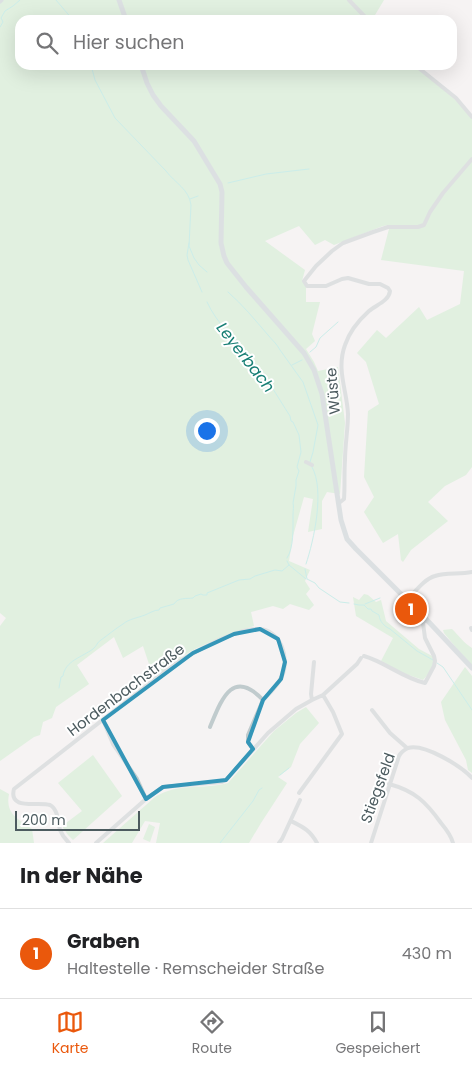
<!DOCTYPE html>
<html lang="de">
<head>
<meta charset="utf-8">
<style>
  :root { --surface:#fff; --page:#f2f2f2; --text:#202124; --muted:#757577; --line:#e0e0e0; --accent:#ea580c }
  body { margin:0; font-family:Poppins,sans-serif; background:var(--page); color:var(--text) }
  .scale { position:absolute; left:15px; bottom:12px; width:125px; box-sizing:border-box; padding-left:5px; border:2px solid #4c5b5f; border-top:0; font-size:14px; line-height:18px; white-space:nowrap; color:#4c5b5f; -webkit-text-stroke:4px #fff; paint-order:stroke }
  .you { position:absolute; left:206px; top:430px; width:18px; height:18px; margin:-12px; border:4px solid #fff; border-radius:50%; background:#1a73e8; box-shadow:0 0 0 8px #1a73e833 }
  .badge { display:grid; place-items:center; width:32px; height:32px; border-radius:50%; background:var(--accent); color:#fff; font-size:16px; font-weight:700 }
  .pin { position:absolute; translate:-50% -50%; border:2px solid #fff; box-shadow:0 1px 5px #0006 }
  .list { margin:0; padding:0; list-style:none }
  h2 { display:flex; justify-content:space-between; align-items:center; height:65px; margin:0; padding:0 20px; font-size:21px }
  h2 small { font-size:16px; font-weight:400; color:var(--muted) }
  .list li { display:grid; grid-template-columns:32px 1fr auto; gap:15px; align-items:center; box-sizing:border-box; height:90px; padding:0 20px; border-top:1px solid var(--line) }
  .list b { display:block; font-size:19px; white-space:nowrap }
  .list p { margin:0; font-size:16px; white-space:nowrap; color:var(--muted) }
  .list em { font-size:16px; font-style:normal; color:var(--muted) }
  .icon { flex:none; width:28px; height:28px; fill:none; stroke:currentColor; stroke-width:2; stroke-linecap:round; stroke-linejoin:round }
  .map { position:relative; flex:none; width:472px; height:843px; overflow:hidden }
  .search { position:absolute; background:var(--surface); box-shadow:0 5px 20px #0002; left:15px; right:15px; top:15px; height:55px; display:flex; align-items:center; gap:12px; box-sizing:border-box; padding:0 18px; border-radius:15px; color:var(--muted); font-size:19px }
  .sheet { height:155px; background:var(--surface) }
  nav { display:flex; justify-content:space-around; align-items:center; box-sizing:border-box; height:70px; border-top:1px solid var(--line); background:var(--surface); font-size:14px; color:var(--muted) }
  nav a { display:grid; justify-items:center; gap:2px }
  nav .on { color:var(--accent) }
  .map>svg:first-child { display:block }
</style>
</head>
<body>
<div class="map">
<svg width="472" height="843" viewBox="0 0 472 843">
  <rect width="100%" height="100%" fill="#f5f3f3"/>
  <path fill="#c7edca" d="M0,0H384L372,20H20V65H413L449,94L472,115V467L466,475L445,486L428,502L448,521L411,550L403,562L401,560L398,534L383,543L364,512L374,497L364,477L368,411L379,404L366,362L357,353L377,330L386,338L419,307L427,320L460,304L464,271L381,260L390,225L383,226L334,245L325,240L315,245L299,226L265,241L305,270L302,281L306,285V302H320L312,334L315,341L306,349L314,362L318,371L338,367L345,423L340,494L327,492L322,501V529L308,532L313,499L304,497L293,536L289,561L310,570L305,581L310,589L306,594L314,605L309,610L290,604L283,609L273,606L251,612L254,626C223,636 192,647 166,668L214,643L153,676L143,646L123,658L114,637L77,665L89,684L56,707L52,718L43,722L40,735L34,737L0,761V626L6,618L0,613Z
    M364,594L368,595L376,602L381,600L386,621L419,649L434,657C434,666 429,674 423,680L403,673L381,661L393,638L356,616L353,597L359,600Z
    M452,629C459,636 464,643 472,648V665L457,649L444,633L443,630Z
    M465,667L472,676V773L468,770L466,760L445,720L441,702Z
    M306,707L319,723L300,744L291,767L278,777L287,783L261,823L249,843H156L160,823L145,821L132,843H103L155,797C158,795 162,793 165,792C185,784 208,789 228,783L274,731L296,713Z
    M93,755L122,796L73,840L68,835L62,826L82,811L58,783Z
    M0,789L9,794C5,814 18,819 32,829L34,843H0Z
    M149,824L155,827L150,842L143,839Z"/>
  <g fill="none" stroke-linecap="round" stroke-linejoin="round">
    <path stroke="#98e6de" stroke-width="1" d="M56,0L73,20
      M0,27L3,22L1,18L5,11L13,6L20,0
      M91,65L95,80L115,118L166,171C175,183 189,189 191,205L189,246L194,258L199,265L207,272
      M228,183L266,174L309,169
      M190,199L198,196
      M189,243L187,255L188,260L202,292
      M228,292C243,305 255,320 268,335C272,340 277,344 280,350L303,382L318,425L313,452L310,462
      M207,302C217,324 235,339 250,357C266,376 277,396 290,416L291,421L293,422L299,435L301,452L297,467L299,471L296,480V486L293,503C294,507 293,510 293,515C293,527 294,548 287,558
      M310,352L316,347L320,338L338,322
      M292,365L302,360
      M287,561L289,565L306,579
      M306,564C314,540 325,490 312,467
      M305,569L307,579L315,583L319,588L340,602L349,603
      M354,604L359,605H364L368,609H371L372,611L379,615C380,622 384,626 390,629L417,651L433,660
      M365,604L380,598
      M437,663L443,667L472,710
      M59,688L61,677L63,676C65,661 82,657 93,649C97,646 97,642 101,640C108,635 115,629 123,624C129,619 137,618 145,615C150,613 154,610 159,610L160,608L174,604C178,597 187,599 193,598L195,596L201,594L203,595H207V593L239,580L250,579L255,576L275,570L282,571L289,565
      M280,775L289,768
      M220,843L253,801L259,790L262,788"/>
    <path stroke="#c0cbcd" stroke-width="4" d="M349,0L368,20
      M415,65L456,98L472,117
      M306,462L312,465
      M339,503L344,499C345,486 344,473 345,460C345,445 348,429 348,414C347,390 336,370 345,345C349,333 359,320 369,311C376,305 389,301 390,291L388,288L380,284H369L348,278L342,279L326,286H307L304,281L316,266L332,251L343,243L373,232L388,227H418L424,225L430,212L443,193L472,159
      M407,600C415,592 424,579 435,576C447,572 460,575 472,572
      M471,628L472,630
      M364,656C385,662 403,678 425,683L434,666L435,661L434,656L425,638L423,623L426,619
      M312,700L311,694L314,662
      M372,710L390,733L407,748
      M103,720L113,744L137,779L146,799
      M210,727C221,701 232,667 263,700L248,735V742L253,749
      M389,784C415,791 426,802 441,823C446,829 451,835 453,843
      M299,793L342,734L333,712L323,695
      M291,821C303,827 310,830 317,843
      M69,843C65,839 62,835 60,830C58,822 58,809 50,805C39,801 8,811 14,789L173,665C192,653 236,628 258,629C281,629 290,659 282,676C278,686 270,693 263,700
      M96,843L146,799L163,787L222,782L226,780L268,733L296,709L312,700L323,695L357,664L361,658
      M279,843L282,839L300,800
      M371,843L399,756C401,752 404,750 408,748C424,743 461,766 472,778"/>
    <path stroke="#bdcbcf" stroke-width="5" d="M119,0L126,20
      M0,1L1,0
      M141,65L147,83L153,95L161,106L194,141L220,184L222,192L221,243L224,256L227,263L246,287L304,353L314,370L322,394L341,520L347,539L356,549L426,619L472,668"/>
  </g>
  <path d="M0 0H472V843H0ZM260,629L278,639L285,662L281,679L263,700L248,742L253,749L226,780L163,787L146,799L103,720L193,653L234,634Z" fill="#f5f3f3" fill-opacity=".55" fill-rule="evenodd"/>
  <path fill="none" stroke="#3496b8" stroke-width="4" stroke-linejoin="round" d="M260,629L278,639L285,662L281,679L263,700L248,742L253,749L226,780L163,787L146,799L103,720L193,653L234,634Z"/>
  <g text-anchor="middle" stroke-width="4" stroke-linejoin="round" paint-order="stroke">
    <g font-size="15" fill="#4c5b5f" stroke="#fff">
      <text transform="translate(333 391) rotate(-95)" y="5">Wüste</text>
      <text transform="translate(126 690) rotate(-37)" y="5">Hordenbachstraße</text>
      <text transform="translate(378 788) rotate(-70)" y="5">Stiegsfeld</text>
    </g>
    <g font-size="16" font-style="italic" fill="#187f75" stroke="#fff">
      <text transform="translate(246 357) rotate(52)" y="6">Leyerbach</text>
    </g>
  </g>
</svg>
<div class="scale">200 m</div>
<div class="you"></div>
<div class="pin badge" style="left:411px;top:609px">1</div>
<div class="search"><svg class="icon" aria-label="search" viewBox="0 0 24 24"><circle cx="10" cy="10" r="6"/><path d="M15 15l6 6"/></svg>Hier suchen</div>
</div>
<section class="sheet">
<h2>In der Nähe<small></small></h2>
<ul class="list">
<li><span class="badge">1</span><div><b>Graben</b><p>Haltestelle · Remscheider Straße</p></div><em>430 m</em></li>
</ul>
</section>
<nav>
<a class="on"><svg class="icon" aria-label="map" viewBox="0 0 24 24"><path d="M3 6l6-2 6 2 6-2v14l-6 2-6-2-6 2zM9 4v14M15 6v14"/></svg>Karte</a>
<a><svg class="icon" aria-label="directions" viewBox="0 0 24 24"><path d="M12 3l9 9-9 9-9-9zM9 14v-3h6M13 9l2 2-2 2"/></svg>Route</a>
<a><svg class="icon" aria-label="saved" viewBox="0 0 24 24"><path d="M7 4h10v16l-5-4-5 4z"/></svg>Gespeichert</a>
</nav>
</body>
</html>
